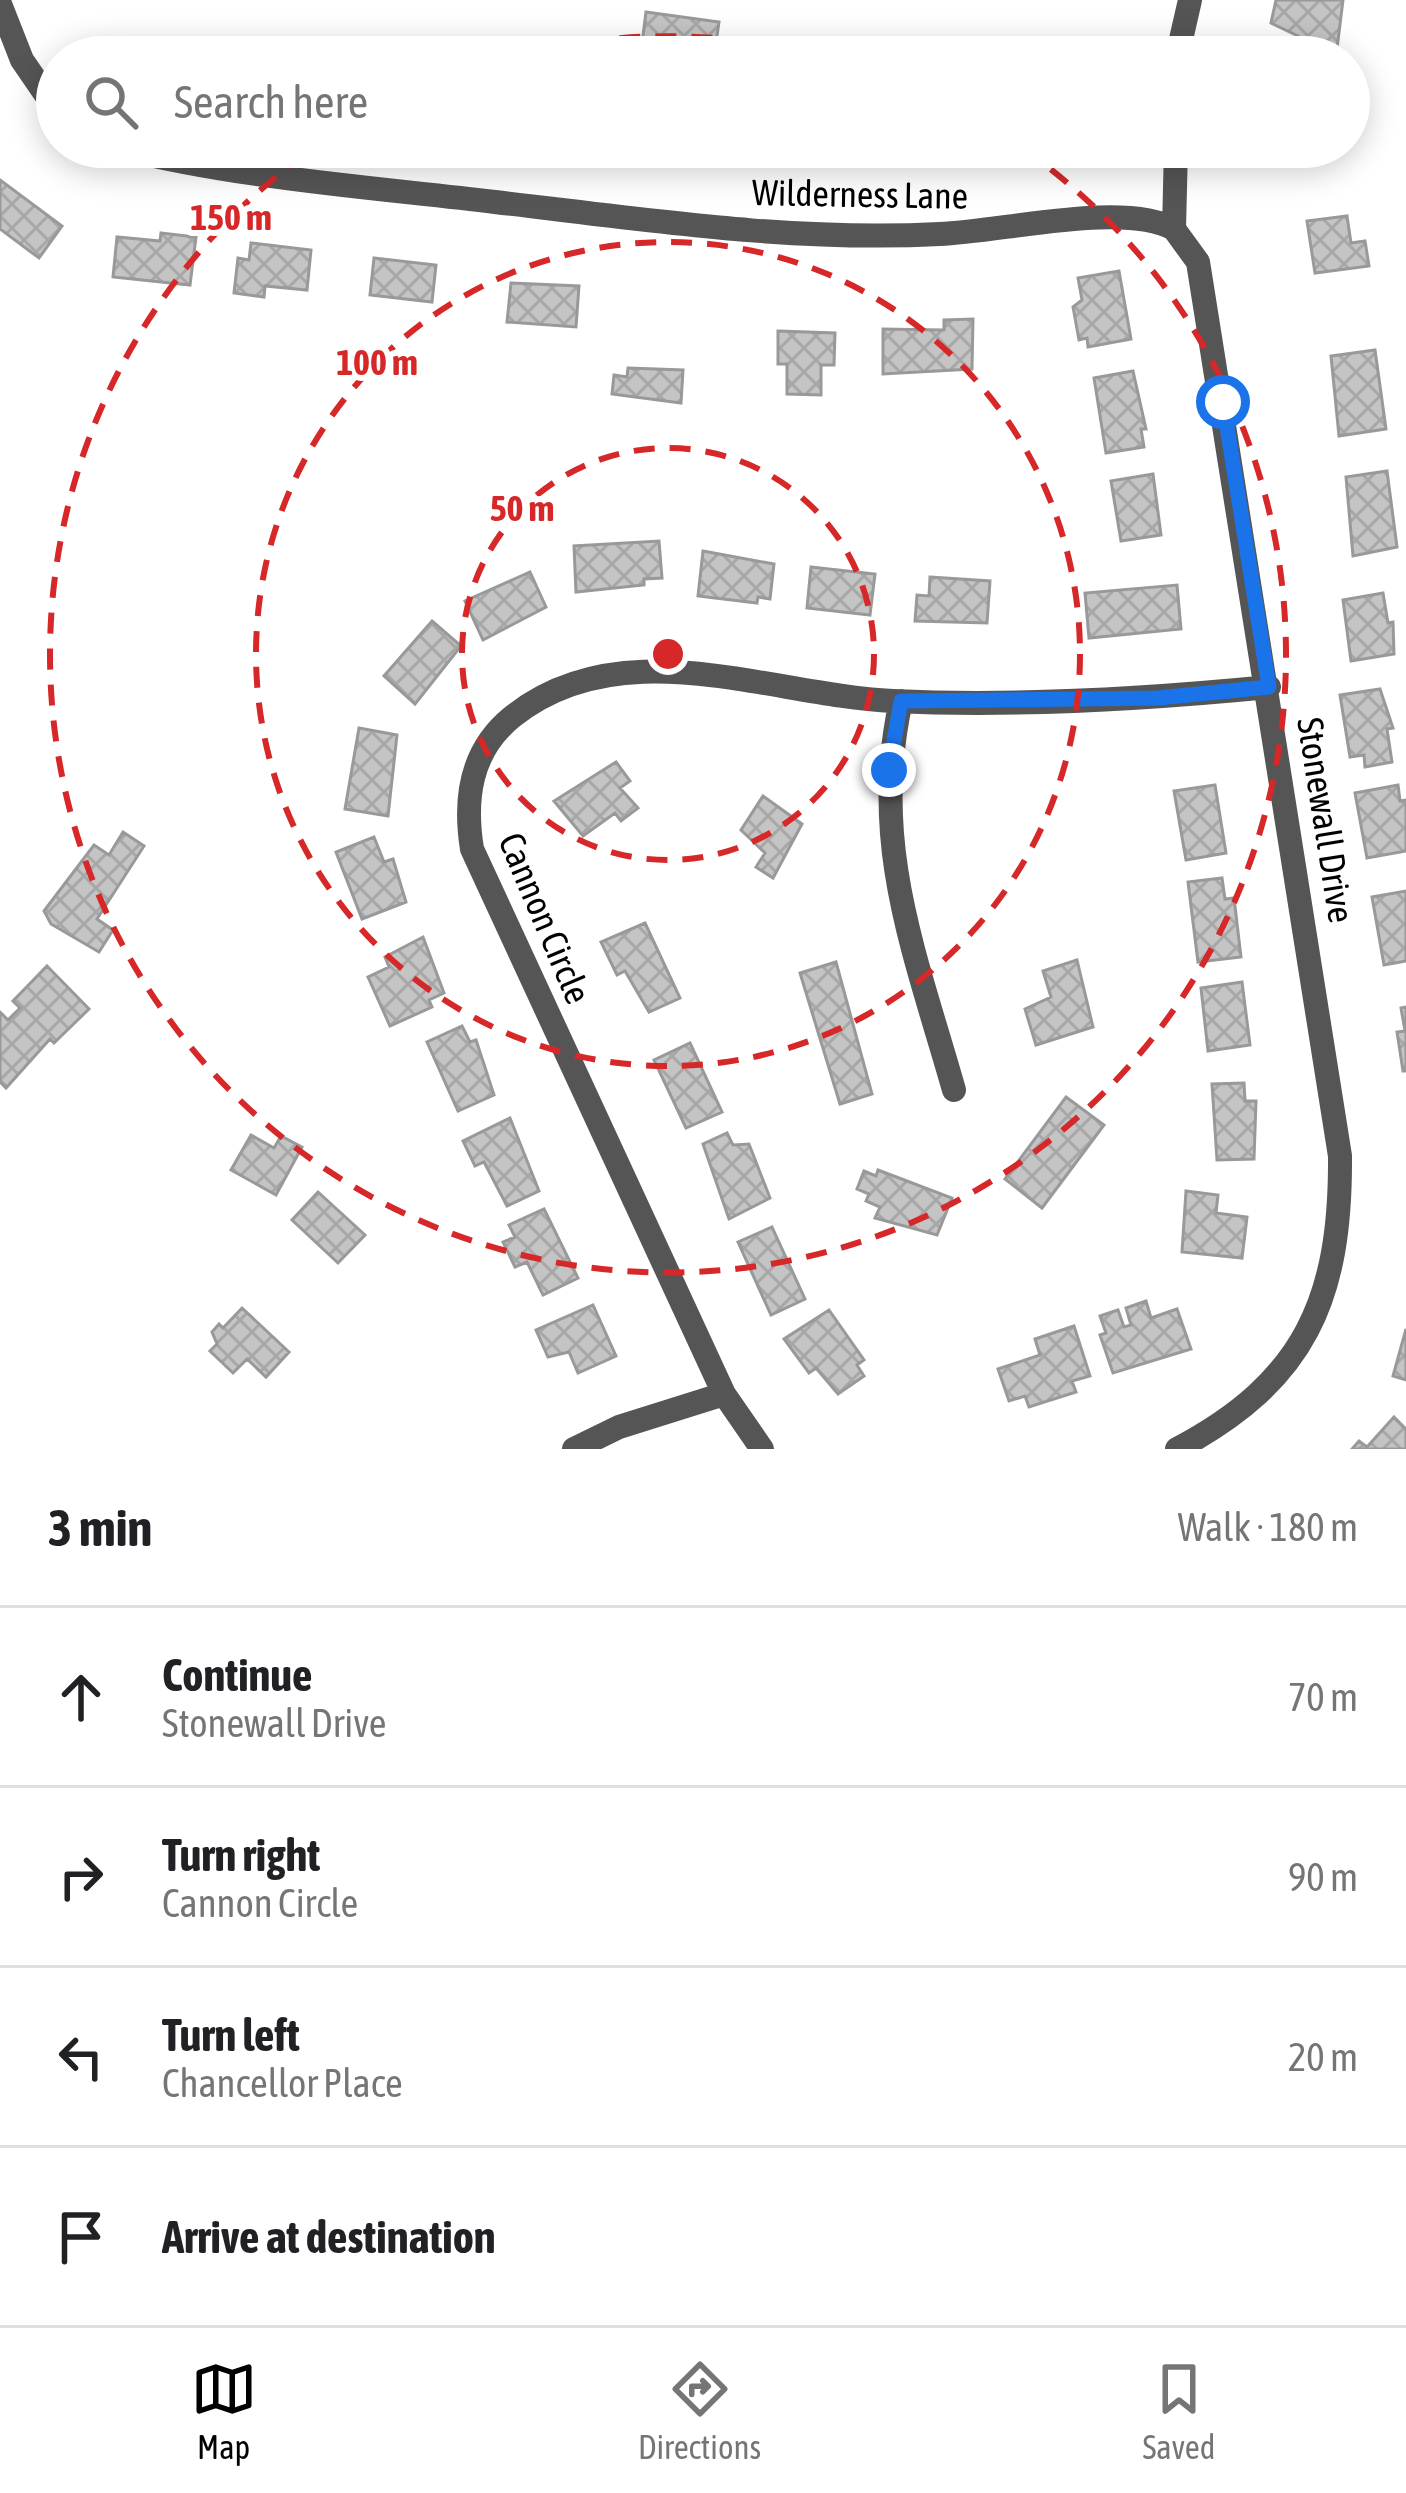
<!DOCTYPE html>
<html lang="en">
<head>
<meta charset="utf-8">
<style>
  :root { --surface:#fff; --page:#f6f6f6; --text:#202124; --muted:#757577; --line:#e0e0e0; --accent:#000 }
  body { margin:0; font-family:"Asap Condensed",sans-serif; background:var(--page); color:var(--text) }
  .stop { position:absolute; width:36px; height:36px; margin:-27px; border:9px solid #1a73e8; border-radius:50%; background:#fff }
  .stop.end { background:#1a73e8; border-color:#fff; box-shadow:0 3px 12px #0008 }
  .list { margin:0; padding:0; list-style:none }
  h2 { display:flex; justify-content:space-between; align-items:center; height:156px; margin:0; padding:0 48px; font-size:51px }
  h2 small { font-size:39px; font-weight:400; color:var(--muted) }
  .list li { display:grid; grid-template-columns:78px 1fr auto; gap:36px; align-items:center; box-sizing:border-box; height:180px; padding:0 48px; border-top:3px solid var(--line) }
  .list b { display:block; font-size:45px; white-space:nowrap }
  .list p { margin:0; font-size:39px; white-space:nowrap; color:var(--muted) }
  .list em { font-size:39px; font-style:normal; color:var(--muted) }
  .icon { flex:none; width:66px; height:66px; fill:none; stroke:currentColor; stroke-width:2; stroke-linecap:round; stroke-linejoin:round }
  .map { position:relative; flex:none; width:1406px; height:1449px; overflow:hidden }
  .search { position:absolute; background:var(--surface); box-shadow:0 6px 30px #0003; left:36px; right:36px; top:36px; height:132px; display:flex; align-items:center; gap:30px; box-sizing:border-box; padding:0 42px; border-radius:66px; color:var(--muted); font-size:45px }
  .sheet { height:876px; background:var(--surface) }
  nav { display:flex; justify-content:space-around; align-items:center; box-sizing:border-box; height:168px; border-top:3px solid var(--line); background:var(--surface); font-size:33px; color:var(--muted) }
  nav a { display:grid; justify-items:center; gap:6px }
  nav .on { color:var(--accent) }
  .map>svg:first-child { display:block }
</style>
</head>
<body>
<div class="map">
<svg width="1406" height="1449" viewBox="0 0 1406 1449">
  <defs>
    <pattern id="building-cross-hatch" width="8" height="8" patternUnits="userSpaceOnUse" patternTransform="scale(3)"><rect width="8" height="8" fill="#c4c4c4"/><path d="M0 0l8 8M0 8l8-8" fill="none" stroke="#a7a7a7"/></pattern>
  </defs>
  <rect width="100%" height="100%" fill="#fff"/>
  <path fill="url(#building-cross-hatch)" stroke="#999" stroke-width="3" d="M1276,0H1343L1336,57H1294L1298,36L1271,23Z
    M646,12L719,22L714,57H658L641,51Z
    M1089,49L1090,57H1043V53Z
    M1289,147H1327L1328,152L1290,156Z
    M0,180L62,226L39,258L0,229Z
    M1347,216L1351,243L1365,241L1369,266L1315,273L1307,221Z
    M161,233L196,237L190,285L113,277L117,237L160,241Z
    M251,243L311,250L307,290L265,286L264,297L234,293L238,258L249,260Z
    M374,258L436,265L432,302L370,295Z
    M1119,271L1131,339L1088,347L1087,338L1079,340L1073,307L1082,300L1078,278Z
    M511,283L579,286L576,327L507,322Z
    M973,319L972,369L883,374V329L944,330V320Z
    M778,331L835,333L834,365H821V395L787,394V364H778Z
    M1375,350L1386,429L1339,436L1331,356Z
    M628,368L683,370L681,403L612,394L614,375L627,377Z
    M1133,371L1146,429H1141L1144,447L1106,453L1094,378Z
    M1387,471L1397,547L1353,556L1346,477Z
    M1153,474L1161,535L1121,541L1111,481Z
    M659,541L662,578L644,579V585L576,592L574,546Z
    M703,551L774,564L770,599L758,597L757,603L698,596Z
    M811,567L875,574L870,615L807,608Z
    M530,572L546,607L483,640L465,601Z
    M930,577L990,581L987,623L915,621L917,595L929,596Z
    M1177,585L1181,629L1089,638L1085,593Z
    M1383,593L1388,623L1393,622L1394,654L1351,661L1343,600Z
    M432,621L461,646L415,704L384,676Z
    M1380,689L1393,728L1387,729L1392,762L1365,767L1364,755L1350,757L1340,695Z
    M359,728L397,735L388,816L345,809Z
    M616,762L630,781L620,788L638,808L621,821L615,813L583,836L554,801Z
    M1215,785L1226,853L1186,860L1174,791Z
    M1398,785L1400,801L1406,800V851L1367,858L1355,793Z
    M763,796L802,824L773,878L756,867L765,853L741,830Z
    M123,832L144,846L97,919L113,930L99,952L51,924L44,911L94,845L109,855Z
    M374,837L384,862L393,859L406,902L362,919L336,852Z
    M1222,878L1225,899L1234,898L1241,957L1198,962L1188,882Z
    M1406,891V961L1384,965L1372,897Z
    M645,923L680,998L649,1012L625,971L617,975L601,942Z
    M423,937L444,993L429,1000L432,1007L390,1026L368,977L389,967L385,957Z
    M1077,960L1093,1027L1036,1045L1025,1009L1051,997L1043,971Z
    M836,962L872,1094L840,1104L800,973Z
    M47,966L89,1009L54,1043L50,1039L6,1088L0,1082V1012L8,1020L20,1008L13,1001Z
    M1242,982L1250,1045L1208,1051L1201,988Z
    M1406,1007V1071H1403L1397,1032L1405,1031L1401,1008Z
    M462,1026L470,1042L476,1040L494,1095L458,1111L427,1042Z
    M690,1043L722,1112L686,1128L654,1060Z
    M1244,1083L1245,1101H1256L1254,1159L1217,1160L1212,1084Z
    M1066,1097L1104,1125L1042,1208L1005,1179Z
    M510,1118L539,1191L507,1206L484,1162L475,1166L463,1141Z
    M727,1133L733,1145L749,1144L770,1198L729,1219L703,1144Z
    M251,1135L274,1148L281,1136L302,1147L276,1195L231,1170Z
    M878,1170L952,1198L937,1235L875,1218L880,1207L866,1201L869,1194L857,1189L864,1171L876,1176Z
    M1186,1191L1218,1195L1216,1213L1247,1217L1242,1258L1182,1252Z
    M318,1192L365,1235L338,1263L292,1220Z
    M544,1209L578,1278L543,1295L527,1262L515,1267L503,1242L515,1237L509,1225Z
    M772,1227L805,1299L771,1315L738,1242Z
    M1146,1301L1151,1318L1177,1309L1191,1349L1113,1373L1100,1335L1106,1333L1100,1316L1118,1310L1124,1327L1131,1325L1126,1308Z
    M593,1305L616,1356L578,1373L569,1352L548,1357L536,1330Z
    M242,1308L289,1352L266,1377L247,1359L233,1373L210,1351L217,1344L212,1332L219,1324L223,1328Z
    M829,1310L864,1360L857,1365L864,1376L838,1394L816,1368L809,1373L784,1339Z
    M1074,1326L1090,1376L1072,1381L1076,1392L1029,1407L1025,1396L1009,1401L998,1369L1040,1355L1035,1339Z
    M1406,1329V1380L1393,1376Z
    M1394,1417L1406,1429V1449H1352L1359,1441L1367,1447Z"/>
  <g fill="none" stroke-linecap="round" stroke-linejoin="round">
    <path stroke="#555" stroke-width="24" d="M0,4L22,60L57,111
      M1177,57L1190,0
      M116,147C239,178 369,187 495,202C642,219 791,242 940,234C1000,232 1123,201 1174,229
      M1176,147L1174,229L1198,262L1340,1156C1341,1298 1306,1381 1177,1449
      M901,701C869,843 916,956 954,1090
      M574,1449L619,1427L724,1394
      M762,1449L724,1394L472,849C464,799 470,751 512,717C622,629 769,695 893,701C1018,707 1146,699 1269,687"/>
  </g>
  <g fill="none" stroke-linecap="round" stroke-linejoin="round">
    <path stroke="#1a73e8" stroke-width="15" d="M889,770L901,701L1158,698L1269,687L1223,402"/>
  </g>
  <g fill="none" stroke="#d62828" stroke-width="6" stroke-dasharray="21 15">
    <circle cx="668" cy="654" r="206"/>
    <circle cx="668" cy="654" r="412"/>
    <path d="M513 56A618 618 0 0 1 823 56M1022 148A618 618 0 1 1 314 148"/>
  </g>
  <g text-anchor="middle" stroke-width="12" stroke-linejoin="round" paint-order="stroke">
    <g font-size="36" fill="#000" stroke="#fff">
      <text transform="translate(860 194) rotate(1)" y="13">Wilderness Lane</text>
      <text transform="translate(1326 820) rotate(81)" y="13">Stonewall Drive</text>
      <text transform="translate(545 918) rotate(67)" y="13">Cannon Circle</text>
    </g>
  </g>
  <circle cx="668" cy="654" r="18" fill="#d62828" stroke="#fff" stroke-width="6"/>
  <g font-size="36" text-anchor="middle" font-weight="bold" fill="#d62828" stroke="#fff" stroke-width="12" stroke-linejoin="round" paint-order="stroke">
    <text x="231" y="230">150 m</text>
    <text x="377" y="375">100 m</text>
    <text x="522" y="521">50 m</text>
  </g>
</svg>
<div class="stop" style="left:1223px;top:402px"></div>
<div class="stop end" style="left:889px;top:770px"></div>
<div class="search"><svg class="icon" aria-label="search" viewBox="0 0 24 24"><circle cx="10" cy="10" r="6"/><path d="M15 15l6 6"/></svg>Search here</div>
</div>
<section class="sheet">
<h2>3 min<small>Walk · 180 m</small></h2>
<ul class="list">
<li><svg class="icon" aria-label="ahead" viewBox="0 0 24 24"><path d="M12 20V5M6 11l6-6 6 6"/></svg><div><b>Continue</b><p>Stonewall Drive</p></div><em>70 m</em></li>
<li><svg class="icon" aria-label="right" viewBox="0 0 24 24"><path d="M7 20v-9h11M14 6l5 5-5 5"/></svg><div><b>Turn right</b><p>Cannon Circle</p></div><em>90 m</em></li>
<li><svg class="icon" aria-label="left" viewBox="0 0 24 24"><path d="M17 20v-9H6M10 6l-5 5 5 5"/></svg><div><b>Turn left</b><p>Chancellor Place</p></div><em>20 m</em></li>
<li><svg class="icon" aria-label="arrive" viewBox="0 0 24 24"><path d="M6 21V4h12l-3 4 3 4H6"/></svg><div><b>Arrive at destination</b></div></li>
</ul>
</section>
<nav>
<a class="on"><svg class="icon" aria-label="map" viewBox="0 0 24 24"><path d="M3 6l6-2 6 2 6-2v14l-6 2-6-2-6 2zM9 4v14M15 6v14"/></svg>Map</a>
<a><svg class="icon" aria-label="directions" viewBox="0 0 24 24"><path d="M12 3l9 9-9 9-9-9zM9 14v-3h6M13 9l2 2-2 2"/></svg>Directions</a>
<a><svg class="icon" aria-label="saved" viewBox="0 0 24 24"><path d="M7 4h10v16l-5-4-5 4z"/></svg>Saved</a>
</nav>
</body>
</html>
